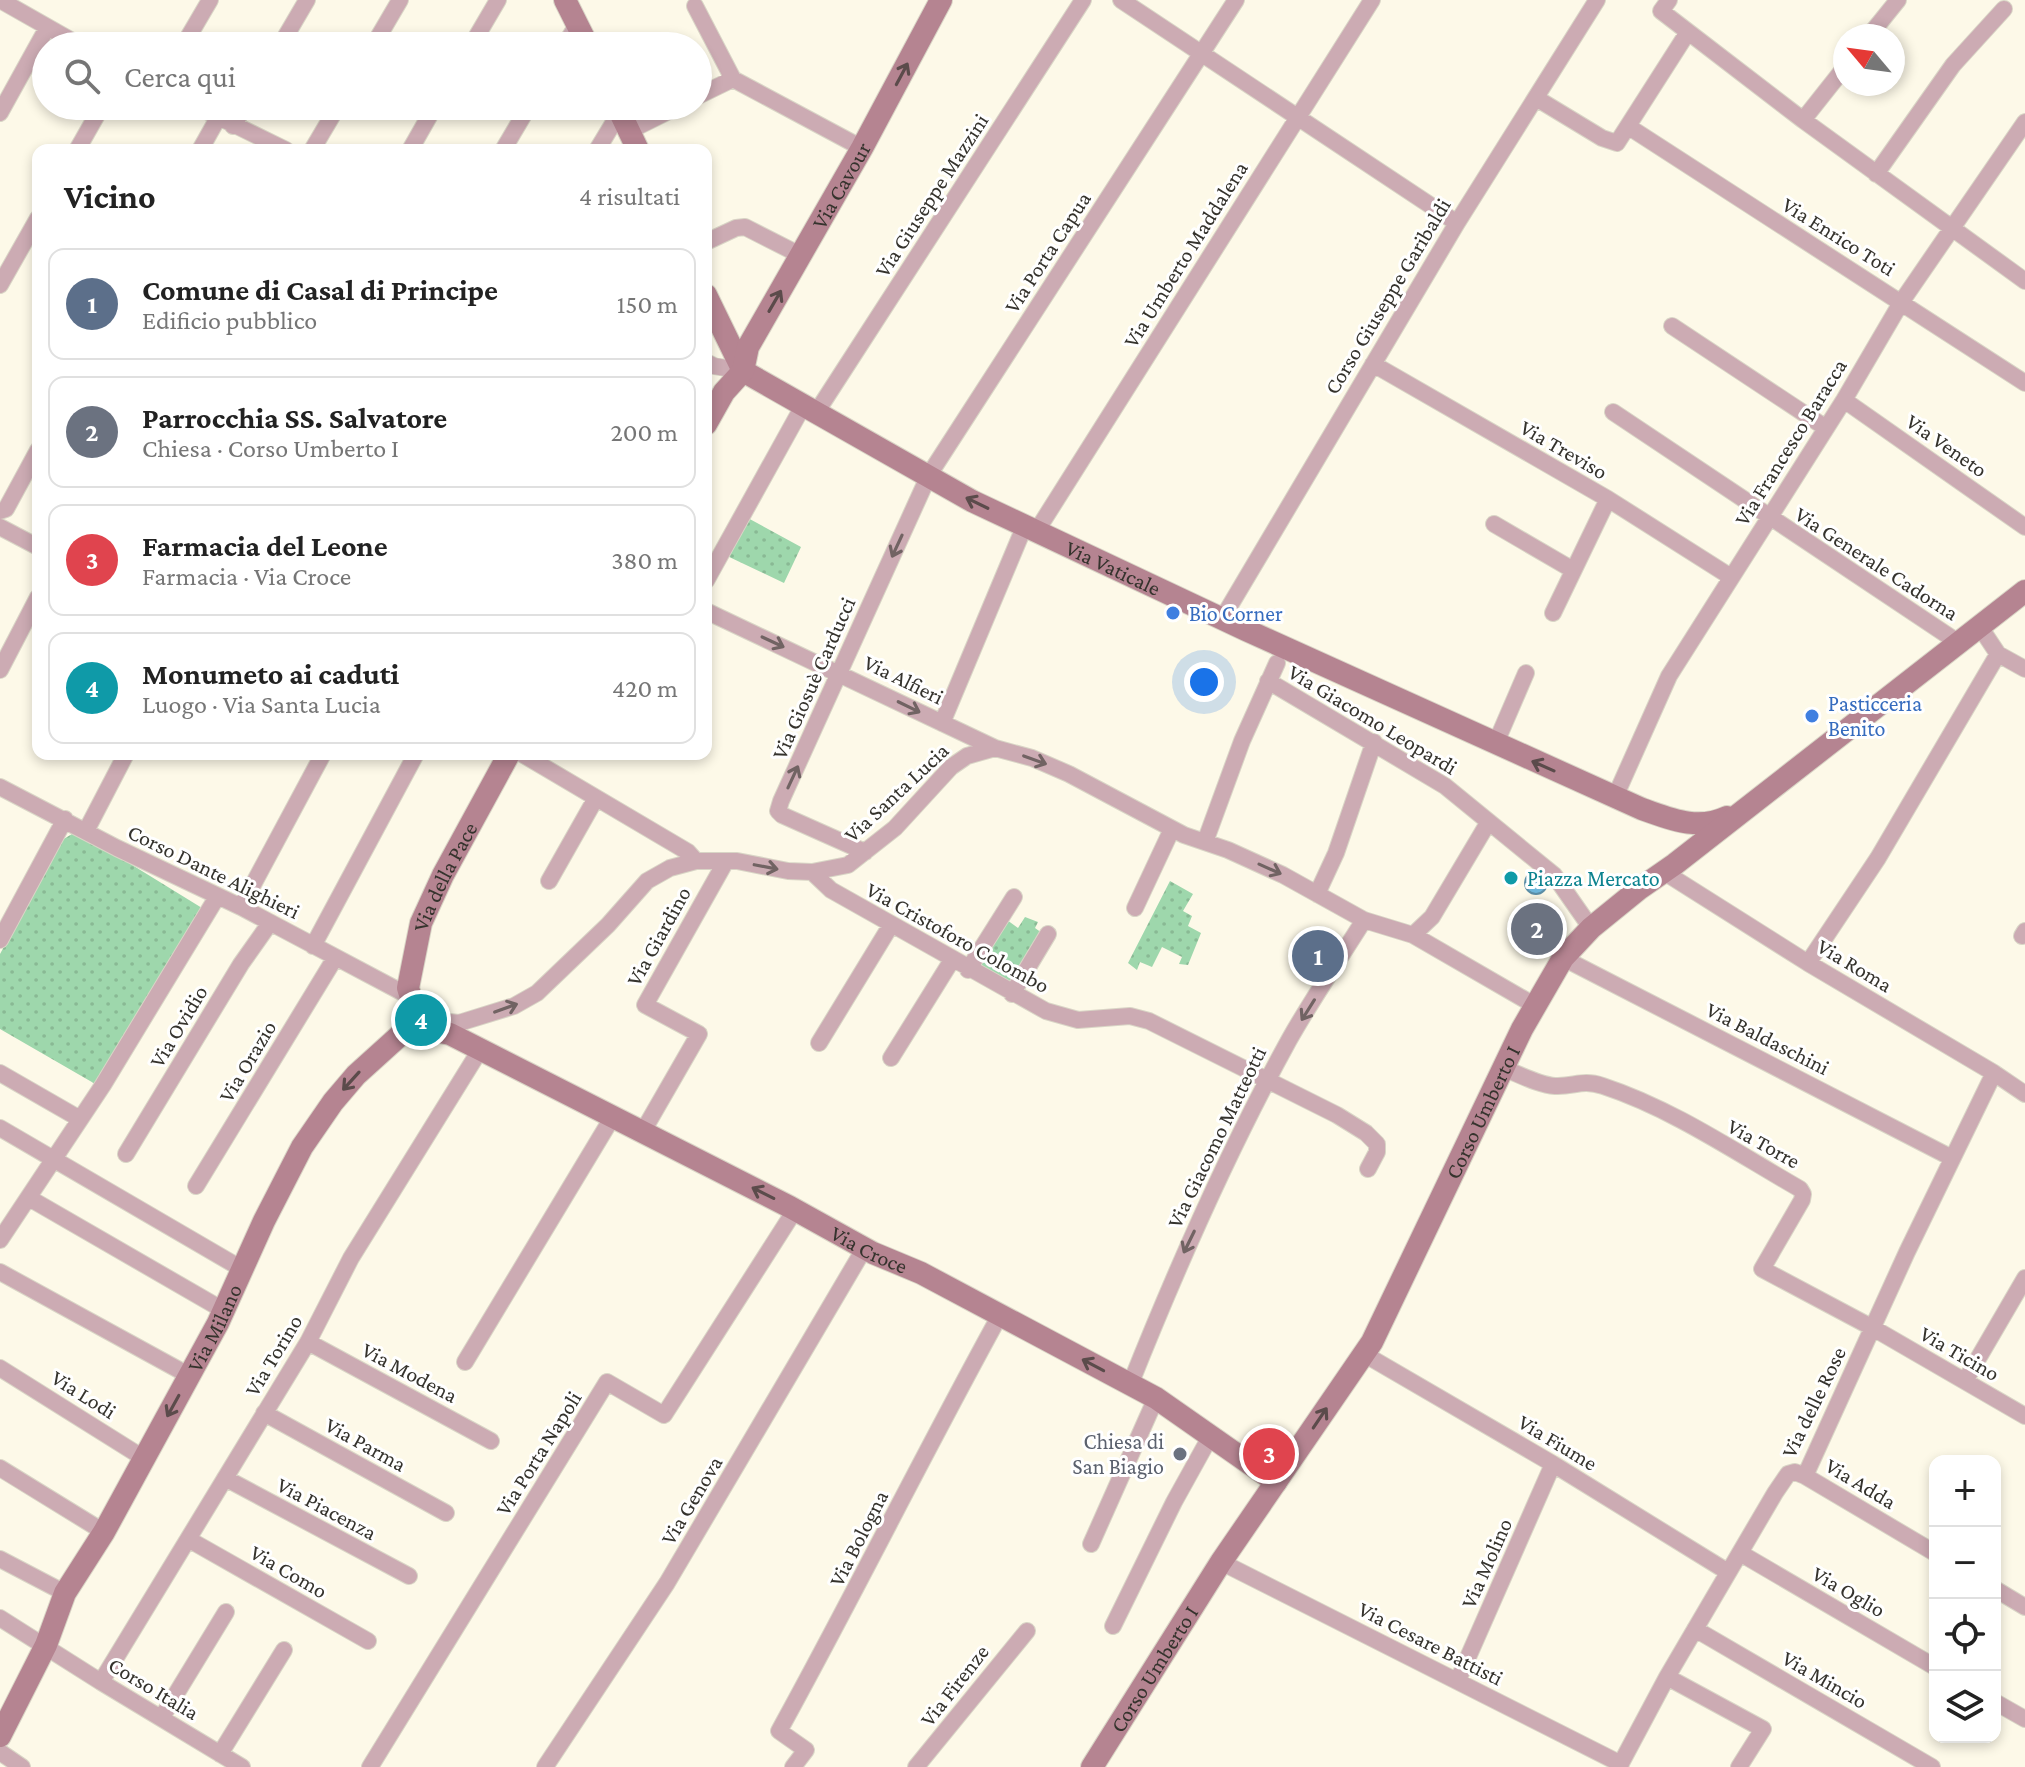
<!DOCTYPE html>
<html lang="it">
<head>
<meta charset="utf-8">
<style>
  :root { --surface:#fff; --page:#f6f6f6; --text:#222; --muted:#767676; --line:#e0e0e0; --accent:#0f766e }
  body { margin:0; font-family:"Crimson Pro",serif; background:var(--page); color:var(--text) }
  .controls { position:absolute; right:24px; bottom:24px; display:grid; overflow:hidden; border-radius:16px; box-shadow:0 4px 12px #0003 }
  .controls button { width:72px; height:72px; display:grid; place-items:center; padding:0; border:0; border-bottom:2px solid var(--line); background:var(--surface); color:var(--text); font:40px sans-serif }
  .compass { position:absolute; left:1833px; top:24px; width:72px; height:72px; border-radius:50%; background:var(--surface); box-shadow:0 4px 12px #0003; rotate:299deg }
  .you { position:absolute; left:1204px; top:682px; width:28px; height:28px; margin:-20px; border:6px solid #fff; border-radius:50%; background:#1a73e8; box-shadow:0 0 0 12px #1a73e833 }
  .badge { display:grid; place-items:center; width:52px; height:52px; border-radius:50%; background:var(--accent); color:#fff; font-size:26px; font-weight:700 }
  .pin { position:absolute; translate:-50% -50%; border:4px solid #fff; box-shadow:0 2px 8px #0006 }
  .list { margin:0; padding:0; list-style:none }
  h2 { display:flex; justify-content:space-between; align-items:center; height:104px; margin:0; padding:0 32px; font-size:34px }
  h2 small { font-size:26px; font-weight:400; color:var(--muted) }
  .list li { display:grid; grid-template-columns:52px 1fr auto; gap:24px; align-items:center; box-sizing:border-box; height:112px; margin:0 16px 16px; padding:0 16px; border:2px solid var(--line); border-radius:16px }
  .list b { display:block; font-size:30px; white-space:nowrap }
  .list p { margin:0; font-size:26px; white-space:nowrap; color:var(--muted) }
  .list em { font-size:26px; font-style:normal; color:var(--muted) }
  .icon { flex:none; width:44px; height:44px; fill:none; stroke:currentColor; stroke-width:2; stroke-linecap:round; stroke-linejoin:round }
  .map { position:relative; flex:none; width:2025px; height:1767px; overflow:hidden }
  .search { position:absolute; background:var(--surface); box-shadow:0 4px 12px #0003; left:32px; top:32px; width:680px; height:88px; display:flex; align-items:center; gap:20px; box-sizing:border-box; padding:0 28px; border-radius:44px; color:var(--muted); font-size:30px }
  .panel { position:absolute; background:var(--surface); box-shadow:0 4px 12px #0003; left:32px; top:144px; width:680px; height:616px; border-radius:16px }
  .map>svg:first-child { display:block }
</style>
</head>
<body>
<div class="map">
<svg width="2025" height="1767" viewBox="0 0 2025 1767">
  <defs>
    <pattern id="grass-dots" width="8" height="8" patternUnits="userSpaceOnUse" patternTransform="scale(2)"><rect width="8" height="8" fill="#9ed7ac"/><path d="M2 2h.1M6 6h.1" fill="none" stroke="#89b994" stroke-width="1.8" stroke-linecap="round"/></pattern>
  </defs>
  <rect width="100%" height="100%" fill="#fdf9e8"/>
  <path fill="url(#grass-dots)" d="M746,517L801,547L784,583L725,555Z
    M77,831L202,908L97,1085L0,1029V954L62,840Z
    M1170,881L1193,894L1183,911L1192,916L1188,926L1201,933L1188,965L1179,964L1182,957L1162,947L1152,967L1140,962L1137,970L1128,963Z
    M1025,917L1038,922L1035,928L1042,933L1011,984L978,966L1007,920L1018,928Z"/>
  <path fill="#6db5da" stroke="#5c8ea6" stroke-width="2" d="M1525 883a11 11 0 1 1 22 0a11 11 0 1 1-22 0Z"/>
  <g fill="none" stroke-linecap="round" stroke-linejoin="round">
    <g stroke="#d9d5c6" stroke-width="18">
      <path id="street" d="M0,0L81,46
        M1121,0L1457,223
        M1669,0L1661,11L1803,120L2025,281
        M695,6L733,79L862,148
        M1869,36L1898,0
        M183,46L210,0
        M280,46L307,0
        M373,46L400,0
        M471,46L498,0
        M564,46L577,25
        M698,96L733,79
        M1536,98L1602,138L1617,143L1688,32
        M196,106L286,150
        M0,113L47,28
        M1803,120L1845,67
        M233,126L245,106
        M1629,127L2025,383
        M629,131L679,106
        M77,150L102,106
        M200,150L218,118
        M312,150L338,106
        M410,150L435,106
        M503,150L529,106
        M597,150L620,112
        M1876,174L1953,65L2004,9
        M706,242L736,228L745,227L802,256
        M0,285L38,218
        M1672,326L1826,428
        M706,362L714,366L743,371
        M1373,364L1608,499L1731,577
        M1844,400L2025,527
        M1613,412L1959,643
        M816,413L1083,0
        M0,511L6,509L38,450
        M1494,524L1573,570
        M0,527L38,547
        M1036,532L1372,0
        M706,581L803,406
        M706,611L995,748
        M1553,613L1608,499
        M1222,619L1457,223L1597,0
        M1980,627L1998,654L2025,669
        M0,670L38,597
        M1268,681L1445,786L1554,875L1591,928
        M942,723L1025,525
        M1495,745L1526,673
        M522,754L688,852L696,861
        M0,787L117,848L241,907L409,996
        M1615,797L1669,676L1844,400L1902,301L2025,122
        M86,831L126,754
        M1205,842L1242,741L1277,663
        M865,852L782,815L778,811L781,801L929,475L1236,0
        M812,872L831,890L1046,1011L1078,1020L1130,1016L1149,1021L1337,1115L1366,1133L1377,1144V1152L1368,1169
        M1664,872L1808,963L1994,1073L2025,1094
        M549,881L596,798
        M1317,894L1336,853L1374,742
        M241,907L323,754
        M1135,908L1172,829
        M1413,935L1432,917L1488,823
        M2022,936L2025,931
        M0,940L65,819
        M313,946L416,754
        M1563,958L1952,1158
        M1808,963L1878,858L1998,654
        M968,970L1014,897
        M1012,994L1048,934
        M430,1020L459,1023L514,1006L537,993L608,925L647,881L670,868L696,861H737L788,871L812,872L848,865L895,828L951,767L967,756L995,748L1032,758L1069,774L1184,835L1228,850L1283,875L1364,920L1413,935L1534,1005
        M819,1043L891,925
        M891,1058L952,960
        M1503,1068C1519,1074 1538,1085 1555,1086C1575,1087 1581,1079 1603,1086C1673,1109 1737,1153 1800,1189L1803,1194L1802,1200L1762,1269L1873,1328L2025,1416
        M0,1073L80,1119
        M0,1128L242,1269
        M642,1133L699,1034L645,1005L726,861
        M126,1154L241,964L270,923
        M196,1186L335,958
        M29,1198L223,1310
        M0,1240L103,1085L217,897
        M0,1272L190,1376
        M308,1342L491,1441
        M1364,1354L1553,1464L1728,1572
        M465,1362L612,1118
        M0,1368L145,1459
        M1965,1381L2025,1278
        M1130,1385C1177,1267 1228,1151 1289,1040C1312,999 1339,960 1364,920
        M264,1413L446,1513
        M0,1468L104,1532
        M1805,1476L1935,1553
        M225,1478L409,1576
        M188,1539L368,1641
        M1091,1544L1156,1398
        M1740,1553L1935,1667
        M0,1559L65,1593
        M1221,1562L1621,1764
        M1995,1589L2025,1607
        M0,1618L101,1682L242,1767
        M1113,1626L1174,1502L1210,1437
        M1695,1629L1932,1767
        M1667,1677L1763,1729L1739,1767
        M1458,1680L1553,1464
        M101,1682L308,1342L351,1258L480,1050
        M1995,1702L2025,1719
        M162,1717L226,1612
        M0,1752L22,1767
        M220,1754L284,1650
        M370,1767L607,1382L664,1415L795,1210
        M545,1767L667,1583L864,1249
        M793,1767L806,1750L779,1731C855,1593 924,1453 1000,1315
        M916,1767L1027,1631
        M1619,1767L1667,1677L1775,1493L1788,1474L1795,1472L1805,1476L1907,1252L1994,1073"/>
    </g>
    <g stroke="#d9d5c6" stroke-width="24">
      <g id="secondary">
        <path d="M565,0L588,46"/>
        <path d="M617,106L638,150"/>
        <path id="s1" d="M706,295L743,371L972,501L1246,630L1642,809C1671,819 1697,831 1727,817"/>
        <path id="s2" d="M706,424L724,392L743,371L748,347L862,148L941,0"/>
        <path id="s3" d="M414,1007L408,988L421,923L443,875L509,754"/>
        <path id="s4" d="M426,1029L450,1034L790,1207L873,1253L921,1273L1156,1398L1276,1482"/>
        <path id="s5" d="M0,1736L46,1645L65,1593L104,1532L218,1323L264,1221L302,1147L333,1102L356,1075L408,1028"/>
        <path id="s6" d="M1092,1767L1221,1562L1372,1342L1522,1029L1563,958L1591,928L1639,889L1675,864L2025,591"/>
      </g>
    </g>
    <use href="#street" stroke="#ccabb3" stroke-width="16"/>
    <use href="#secondary" stroke="#b58491" stroke-width="22"/>
  </g>
  <defs><path id="oneway-shaft" d="M-6 0H5M1.5-3L5.5 0L1.5 3" fill="none" stroke-width="1.6" stroke-linecap="round" stroke-linejoin="round" transform="scale(2)"/></defs>
  <g stroke="#5b4b4b">
    <use href="#oneway-shaft" transform="translate(902 74) rotate(-62)"/>
    <use href="#oneway-shaft" transform="translate(775 301) rotate(-60)"/>
    <use href="#oneway-shaft" transform="translate(977 503) rotate(-154)"/>
    <use href="#oneway-shaft" transform="translate(1543 766) rotate(-156)"/>
    <use href="#oneway-shaft" transform="translate(351 1081) rotate(132)"/>
    <use href="#oneway-shaft" transform="translate(763 1193) rotate(-153)"/>
    <use href="#oneway-shaft" transform="translate(1093 1365) rotate(-152)"/>
    <use href="#oneway-shaft" transform="translate(173 1406) rotate(119)"/>
    <use href="#oneway-shaft" transform="translate(1320 1418) rotate(-56)"/>
  </g>
  <g stroke="#716363">
    <use href="#oneway-shaft" transform="translate(897 546) rotate(115)"/>
    <use href="#oneway-shaft" transform="translate(773 642) rotate(25)"/>
    <use href="#oneway-shaft" transform="translate(909 707) rotate(26)"/>
    <use href="#oneway-shaft" transform="translate(1035 760) rotate(20)"/>
    <use href="#oneway-shaft" transform="translate(793 777) rotate(-65)"/>
    <use href="#oneway-shaft" transform="translate(766 867) rotate(11)"/>
    <use href="#oneway-shaft" transform="translate(1270 869) rotate(24)"/>
    <use href="#oneway-shaft" transform="translate(506 1008) rotate(-20)"/>
    <use href="#oneway-shaft" transform="translate(1308 1010) rotate(122)"/>
    <use href="#oneway-shaft" transform="translate(1189 1242) rotate(116)"/>
  </g>
  <g fill="#3f7fe0" stroke="#fff" stroke-width="3">
    <circle cx="1173" cy="613" r="8"/>
    <circle cx="1812" cy="716" r="8"/>
  </g>
  <circle fill="#0f9aa8" stroke="#fff" stroke-width="3" cx="1511" cy="878" r="8"/>
  <circle fill="#6b7280" stroke="#fff" stroke-width="3" cx="1180" cy="1454" r="8"/>
  <g text-anchor="middle" stroke-width="6" stroke-linejoin="round" paint-order="stroke">
    <g font-size="22" fill="#35332d" stroke="#fff">
      <text dy="8" stroke="none"><textPath href="#s2" startOffset="276">Via Cavour</textPath></text>
      <text transform="translate(931 195) rotate(-57)" y="8">Via Giuseppe Mazzini</text>
      <text transform="translate(1839 236) rotate(32)" y="8">Via Enrico Toti</text>
      <text transform="translate(1047 252) rotate(-57)" y="8">Via Porta Capua</text>
      <text transform="translate(1185 254) rotate(-58)" y="8">Via Umberto Maddalena</text>
      <text transform="translate(1387 296) rotate(-59)" y="8">Corso Giuseppe Garibaldi</text>
      <text transform="translate(1790 442) rotate(-58)" y="8">Via Francesco Baracca</text>
      <text transform="translate(1947 445) rotate(35)" y="8">Via Veneto</text>
      <text transform="translate(1564 449) rotate(30)" y="8">Via Treviso</text>
      <text transform="translate(1877 563) rotate(33)" y="8">Via Generale Cadorna</text>
      <text dy="8" stroke="none"><textPath href="#s1" startOffset="504">Via Vaticale</textPath></text>
      <text transform="translate(813 678) rotate(-66)" y="8">Via Giosuè Carducci</text>
      <text transform="translate(904 679) rotate(26)" y="8">Via Alfieri</text>
      <text transform="translate(1373 719) rotate(31)" y="8">Via Giacomo Leopardi</text>
      <text transform="translate(896 792) rotate(-43)" y="8">Via Santa Lucia</text>
      <text transform="translate(214 871) rotate(26)" y="8">Corso Dante Alighieri</text>
      <text dy="8" stroke="none"><textPath href="#s3" startOffset="138">Via della Pace</textPath></text>
      <text transform="translate(658 936) rotate(-61)" y="8">Via Giardino</text>
      <text transform="translate(958 937) rotate(29)" y="8">Via Cristoforo Colombo</text>
      <text transform="translate(1855 965) rotate(31)" y="8">Via Roma</text>
      <text transform="translate(178 1026) rotate(-59)" y="8">Via Ovidio</text>
      <text transform="translate(1768 1038) rotate(27)" y="8">Via Baldaschini</text>
      <text transform="translate(247 1061) rotate(-59)" y="8">Via Orazio</text>
      <text dy="8" stroke="none"><textPath href="#s6" startOffset="764">Corso Umberto I</textPath></text>
      <text transform="translate(1216 1137) rotate(-64)" y="8">Via Giacomo Matteotti</text>
      <text transform="translate(1764 1143) rotate(29)" y="8">Via Torre</text>
      <text dy="8" stroke="none"><textPath href="#s4" startOffset="496">Via Croce</textPath></text>
      <text dy="8" stroke="none"><textPath href="#s5" startOffset="462">Via Milano</textPath></text>
      <text transform="translate(1960 1353) rotate(30)" y="8">Via Ticino</text>
      <text transform="translate(273 1355) rotate(-59)" y="8">Via Torino</text>
      <text transform="translate(410 1372) rotate(28)" y="8">Via Modena</text>
      <text transform="translate(84 1394) rotate(32)" y="8">Via Lodi</text>
      <text transform="translate(1813 1402) rotate(-64)" y="8">Via delle Rose</text>
      <text transform="translate(1558 1442) rotate(31)" y="8">Via Fiume</text>
      <text transform="translate(366 1444) rotate(29)" y="8">Via Parma</text>
      <text transform="translate(538 1453) rotate(-58)" y="8">Via Porta Napoli</text>
      <text transform="translate(1861 1483) rotate(31)" y="8">Via Adda</text>
      <text transform="translate(691 1500) rotate(-59)" y="8">Via Genova</text>
      <text transform="translate(327 1508) rotate(28)" y="8">Via Piacenza</text>
      <text transform="translate(858 1538) rotate(-63)" y="8">Via Bologna</text>
      <text transform="translate(1486 1563) rotate(-66)" y="8">Via Molino</text>
      <text transform="translate(289 1571) rotate(30)" y="8">Via Como</text>
      <text transform="translate(1849 1591) rotate(30)" y="8">Via Oglio</text>
      <text transform="translate(1431 1643) rotate(27)" y="8">Via Cesare Battisti</text>
      <text dy="8" stroke="none"><textPath href="#s6" startOffset="116">Corso Umberto I</textPath></text>
      <text transform="translate(1825 1679) rotate(30)" y="8">Via Mincio</text>
      <text transform="translate(954 1685) rotate(-52)" y="8">Via Firenze</text>
      <text transform="translate(154 1688) rotate(31)" y="8">Corso Italia</text>
    </g>
    <g font-size="22" fill="#366cbe" stroke="#fff" text-anchor="start">
      <text x="1189" y="621">Bio Corner</text>
      <text x="1828" y="711">Pasticceria<tspan x="1828" dy="25">Benito</tspan></text>
    </g>
    <g font-size="22" fill="#0d838f" stroke="#fff" text-anchor="start">
      <text x="1527" y="886">Piazza Mercato</text>
    </g>
    <g font-size="22" fill="#5b616d" stroke="#fff" text-anchor="end">
      <text x="1164" y="1449">Chiesa di<tspan x="1164" dy="25">San Biagio</tspan></text>
    </g>
  </g>
</svg>
<div class="controls">
<button>+</button>
<button>−</button>
<button><svg class="icon" aria-label="locate" viewBox="0 0 24 24"><circle cx="12" cy="12" r="6"/><path d="M12 2v4M12 18v4M2 12h4M18 12h4"/></svg></button>
<button><svg class="icon" aria-label="layers" viewBox="0 0 24 24"><path d="M12 4l9 5-9 5-9-5zM3 14l9 5 9-5"/></svg></button>
</div>
<svg class="compass" viewBox="-18 -18 36 36"><path d="M0-13l5 13h-10z" fill="#e53935"/><path d="M0 13l5-13h-10z" fill="#767676"/></svg>
<div class="you"></div>
<div class="pin badge" style="left:1318px;top:956px;background:#5c6f8a">1</div>
<div class="pin badge" style="left:1537px;top:929px;background:#6b7280">2</div>
<div class="pin badge" style="left:1269px;top:1454px;background:#e0444e">3</div>
<div class="pin badge" style="left:421px;top:1020px;background:#0f9aa8">4</div>
<div class="search"><svg class="icon" aria-label="search" viewBox="0 0 24 24"><circle cx="10" cy="10" r="6"/><path d="M15 15l6 6"/></svg>Cerca qui</div>
<section class="panel">
<h2>Vicino<small>4 risultati</small></h2>
<ul class="list">
<li><span class="badge" style="background:#5c6f8a">1</span><div><b>Comune di Casal di Principe</b><p>Edificio pubblico</p></div><em>150 m</em></li>
<li><span class="badge" style="background:#6b7280">2</span><div><b>Parrocchia SS. Salvatore</b><p>Chiesa · Corso Umberto I</p></div><em>200 m</em></li>
<li><span class="badge" style="background:#e0444e">3</span><div><b>Farmacia del Leone</b><p>Farmacia · Via Croce</p></div><em>380 m</em></li>
<li><span class="badge" style="background:#0f9aa8">4</span><div><b>Monumeto ai caduti</b><p>Luogo · Via Santa Lucia</p></div><em>420 m</em></li>
</ul>
</section>
</div>
</body>
</html>
